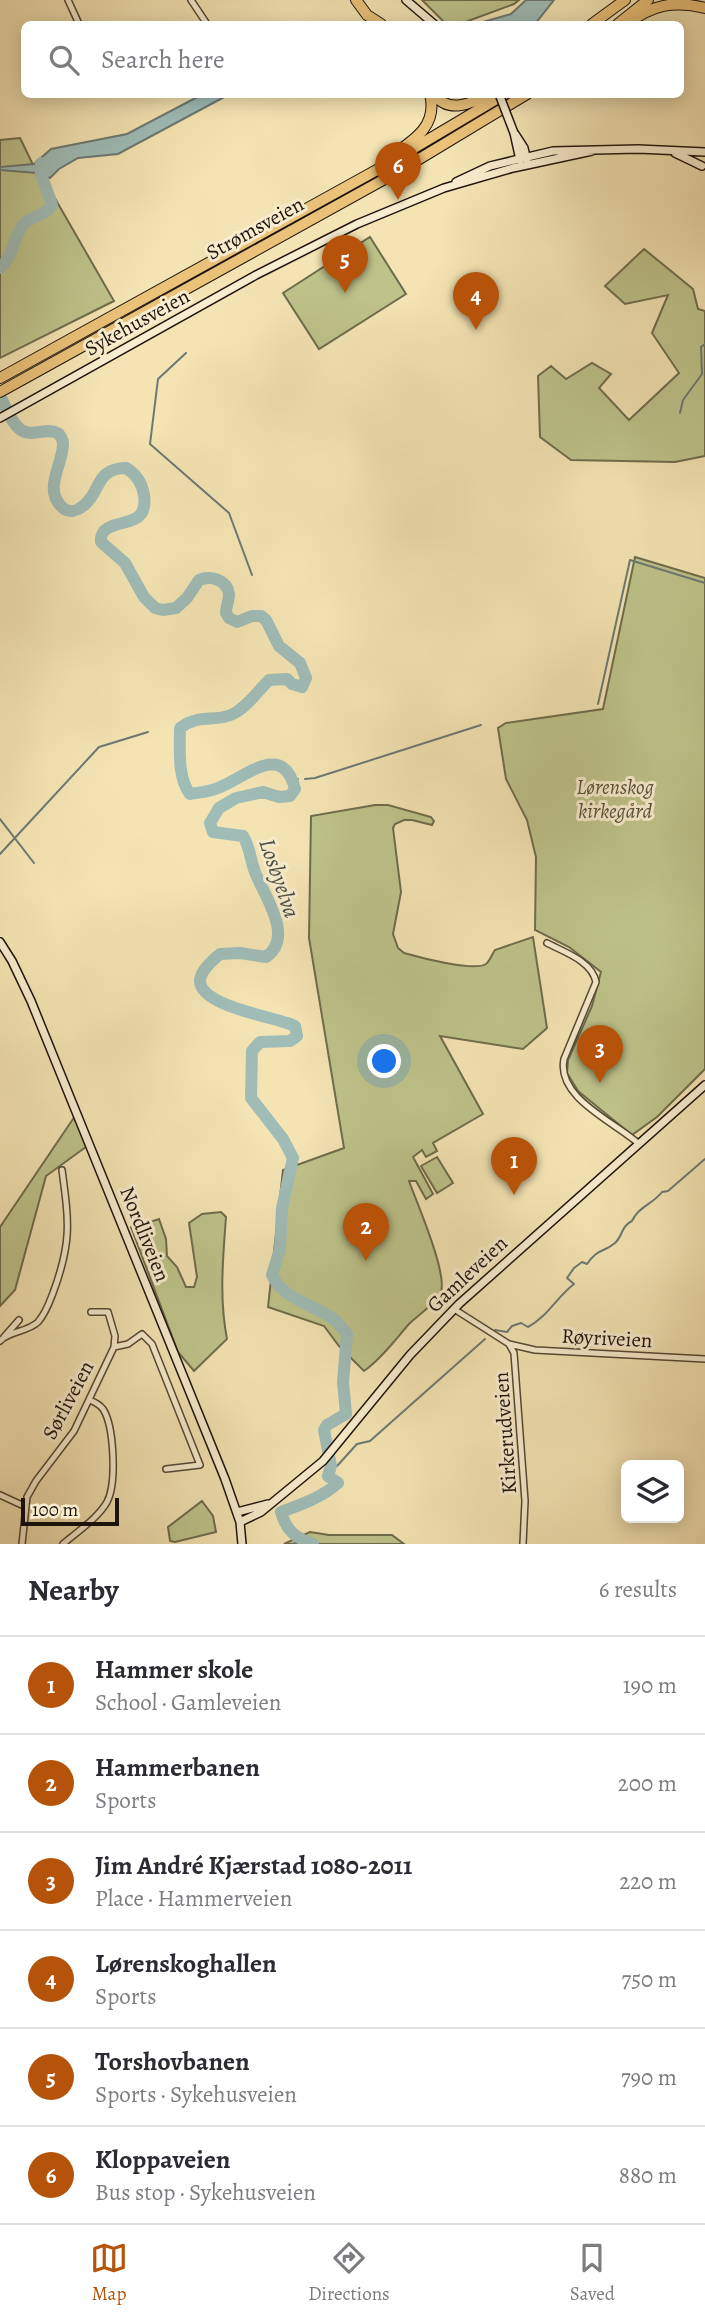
<!DOCTYPE html>
<html lang="en">
<head>
<meta charset="utf-8">
<style>
  :root { --surface:#fff; --page:#f2f2f3; --text:#2b2b33; --muted:#7c7c81; --line:#e1e1e2; --accent:#b45309 }
  body { margin:0; font-family:Alegreya,serif; background:var(--page); color:var(--text) }
  .controls { position:absolute; right:21px; bottom:21px; display:grid; overflow:hidden; border-radius:10px; box-shadow:0 4px 18px #0003 }
  .controls button { width:63px; height:63px; display:grid; place-items:center; padding:0; border:0; border-bottom:2px solid var(--line); background:var(--surface); color:var(--text); font:35px sans-serif }
  .scale { position:absolute; left:21px; bottom:18px; width:98px; box-sizing:border-box; padding-left:7px; border:4px solid #1e140d; border-top:0; font-size:19px; line-height:24px; white-space:nowrap; color:#1e140d; -webkit-text-stroke:5px #f8edce; paint-order:stroke }
  .you { position:absolute; left:385px; top:1062px; width:24px; height:24px; margin:-18px; border:5px solid #fff; border-radius:50%; background:#1a73e8; box-shadow:0 0 0 10px #1a73e833 }
  .badge { display:grid; place-items:center; width:46px; height:46px; border-radius:50%; background:var(--accent); color:#fff; font-size:23px; font-weight:700 }
  .pin { position:absolute; translate:-50% -58px; filter:drop-shadow(0 2px 4px #0008) }
  .pin::after { content:''; position:absolute; top:37px; width:24px; height:21px; background:inherit; clip-path:polygon(0 0,100% 0,50% 100%) }
  .list { margin:0; padding:0; list-style:none }
  h2 { display:flex; justify-content:space-between; align-items:center; height:91px; margin:0; padding:0 28px; font-size:30px }
  h2 small { font-size:23px; font-weight:400; color:var(--muted) }
  .list li { display:grid; grid-template-columns:46px 1fr auto; gap:21px; align-items:center; box-sizing:border-box; height:98px; padding:0 28px; border-top:2px solid var(--line) }
  .list b { display:block; font-size:26px; white-space:nowrap }
  .list p { margin:0; font-size:23px; white-space:nowrap; color:var(--muted) }
  .list em { font-size:23px; font-style:normal; color:var(--muted) }
  .icon { flex:none; width:38px; height:38px; fill:none; stroke:currentColor; stroke-width:2; stroke-linecap:round; stroke-linejoin:round }
  .map { position:relative; flex:none; width:705px; height:1544px; overflow:hidden }
  .search { position:absolute; background:var(--surface); box-shadow:0 4px 18px #0003; left:21px; right:21px; top:21px; height:77px; display:flex; align-items:center; gap:18px; box-sizing:border-box; padding:0 24px; border-radius:10px; color:var(--muted); font-size:26px }
  .sheet { height:679px; background:var(--surface) }
  nav { display:flex; justify-content:space-around; align-items:center; box-sizing:border-box; height:98px; border-top:2px solid var(--line); background:var(--surface); font-size:19px; color:var(--muted) }
  nav a { display:grid; justify-items:center; gap:4px }
  nav .on { color:var(--accent) }
  .map>svg:first-child { display:block }
</style>
</head>
<body>
<div class="map">
<svg width="705" height="1544" viewBox="0 0 705 1544">
  <rect width="100%" height="100%" fill="#f4e4b3"/>
  <filter id="stains"><feTurbulence type="fractalNoise" baseFrequency=".00286" numOctaves="4"/><feColorMatrix values="0 0 0 0 .2 0 0 0 0 .09 0 0 0 0 .02 0 0 0 .5 -.17"/></filter>
  <radialGradient id="worn" r=".72"><stop offset=".6" stop-color="#630" stop-opacity="0"/><stop offset="1" stop-color="#630" stop-opacity=".3"/></radialGradient>
  <path fill="#bec38a" stroke="#6e6c4c" stroke-width="2" d="M422,0H519L514,4L460,24H446Z
    M20,138L37,173L41,174L114,301L0,358V140Z
    M370,237L406,294L319,349L283,293Z
    M644,249L693,289L698,309L705,311V456L675,462L571,460L540,437L538,376L551,366L566,379L592,363L611,374L599,388L629,420L679,373L652,333L668,295L625,304L605,286Z
    M635,557L705,578V1069L657,1117L632,1135L578,1091L567,1073L568,1060L592,1006L601,972L569,947L535,930L536,857L527,820L506,779L498,728L506,723L603,709Z
    M375,805H388L431,817L434,821L432,825L412,820H404L395,824L393,828L401,892L393,934L398,948L404,953C418,957 474,972 486,964C490,961 492,954 495,950L533,937L547,1028L523,1049L440,1036L483,1114L433,1143L437,1151L426,1157L422,1150L413,1157L433,1194L426,1199L416,1181H409C416,1201 450,1278 440,1294C433,1306 419,1314 409,1324C395,1340 382,1358 364,1371L339,1346L324,1326L268,1307L283,1170L344,1148L309,938L311,816Z
    M77,1113L90,1144L46,1176L15,1290L0,1306V1227Z
    M437,1157L453,1183L437,1193L421,1166Z
    M221,1212L226,1217C223,1258 219,1298 227,1339L194,1371L178,1352L131,1227L133,1225L141,1232L146,1230L147,1223L159,1219L166,1239L167,1256L177,1267L186,1287H194L197,1277L189,1223L202,1214Z
    M202,1501L213,1516L216,1532L175,1542L170,1541L168,1527Z
    M310,1532L329,1535H392L404,1544H284Z"/>
  <path fill="#9fbcb7" stroke="#6b7973" stroke-width="2" d="M526,0H554L535,24H476L511,14Z
    M203,94L228,95L118,154L78,158L59,169L50,178L37,173L0,170V167L34,164L51,149L127,134Z"/>
  <g fill="none" stroke-linecap="round" stroke-linejoin="round">
    <path stroke="#6b7973" stroke-width="2" d="M186,353L158,379L150,444L229,513L252,575
      M680,413L683,400L702,374L701,347L705,344
      M598,704L630,560L705,583
      M305,779L315,778L481,725
      M292,780L298,779
      M0,819L34,863
      M0,854L99,747L148,732
      M495,1330L507,1332L512,1326L521,1323L528,1327C547,1317 557,1297 574,1284L567,1278L574,1268L582,1262L587,1264C598,1248 603,1253 615,1243C623,1236 621,1226 632,1221C638,1207 653,1204 662,1192L668,1191L705,1159
      M331,1466H337L357,1444L370,1441L485,1339
      M294,1544L297,1538"/>
    <path stroke="#9fbcb7" stroke-width="12" d="M0,268C13,258 13,237 24,224C32,215 46,216 52,205L41,174V163
      M0,396C6,407 11,423 21,430C32,438 47,426 59,434C62,439 63,439 63,444C63,465 42,490 63,508C69,513 77,511 83,506C101,493 95,468 126,468C136,474 142,483 144,495C149,529 116,518 104,531C101,535 101,537 101,542L125,563L144,597L155,608L163,610L176,608L187,598L199,580C211,575 227,580 229,594C229,600 226,607 226,613L229,618L237,622L252,616H261L266,620L279,646L300,663L306,678L302,687L292,684L287,679L269,680C258,691 247,707 233,714C214,723 200,713 180,728C180,748 177,777 190,794C197,793 205,792 212,790C240,783 282,737 295,789L290,796L279,797L263,792L236,798L219,808L210,823L213,832L243,836C250,847 250,859 255,872C264,896 295,937 266,957L240,953L220,954C213,960 201,970 200,980C199,1007 277,1017 295,1026L297,1036L290,1041L260,1042L252,1051L251,1098L283,1139L293,1158L282,1208L280,1249L272,1275C284,1301 315,1304 336,1321C340,1324 343,1330 347,1334L343,1382L346,1414L327,1425L324,1430L331,1466L328,1476L338,1483C321,1498 302,1504 281,1512C286,1530 295,1538 313,1544"/>
    <g stroke="#544836" stroke-width="8">
      <path id="minor" d="M68,0L79,24
        M191,0L207,24
        M547,943C564,952 592,961 596,982L564,1059C556,1098 615,1122 639,1144
        M454,1309L509,1344L514,1353L525,1501L523,1544
        M4,1337L19,1320
        M0,1341C9,1331 28,1332 38,1322C46,1313 49,1303 53,1293C72,1242 69,1222 62,1170
        M509,1344L535,1350L705,1359
        M114,1347L128,1344L142,1334L152,1344L200,1465L166,1469
        M0,1495L24,1506
        M22,1544L27,1497L36,1481L74,1431L114,1347L115,1336L108,1312H91
        M63,1544C77,1532 98,1518 107,1502C117,1483 114,1426 103,1409C99,1404 95,1402 89,1400"/>
    </g>
    <g stroke="#1e140d" stroke-width="10">
      <path id="secondary" d="M406,0L434,24
        M514,133L520,160
        M515,134L524,148L527,161
        M675,153L702,166
        M456,182L490,166L553,151L638,149L705,152
        M0,418L256,275L357,224L444,188L513,168L592,151
        M0,942L12,961L31,1001L225,1479L240,1522L242,1544
        M237,1512L268,1504
        M240,1522L261,1512L323,1461L410,1355L459,1304L705,1085"/>
    </g>
    <g stroke="#1e140d" stroke-width="12">
      <path id="motorway" d="M356,0L367,15L381,24
        M592,24L625,0
        M618,24L648,0
        M627,24C652,5 674,0 705,8
        M434,94C448,114 471,104 489,94
        M391,156C414,140 438,126 430,94
        M0,378L384,166L505,94
        M0,392L401,170L527,94"/>
    </g>
    <use href="#minor" stroke="#f8edce" stroke-width="5"/>
    <use href="#secondary" stroke="#f8edce" stroke-width="7"/>
    <use href="#motorway" stroke="#eac27a" stroke-width="10"/>
    <g stroke="#1e140d" stroke-width="10" stroke-linecap="butt">
      <path id="secondary-bridge" d="M499,94L514,133"/>
    </g>
    <use href="#secondary-bridge" stroke="#f8edce" stroke-width="7"/>
  </g>
  <g text-anchor="middle" stroke-width="6" stroke-linejoin="round" paint-order="stroke">
    <g font-size="21" fill="#1e140d" stroke="#f8edce">
      <text transform="translate(255 228) rotate(-29)" y="7">Strømsveien</text>
      <text transform="translate(137 322) rotate(-29)" y="7">Sykehusveien</text>
      <text transform="translate(145 1234) rotate(68)" y="7">Nordliveien</text>
      <text transform="translate(467 1274) rotate(-43)" y="7">Gamleveien</text>
      <text transform="translate(607 1338) rotate(3)" y="7">Røyriveien</text>
      <text transform="translate(68 1400) rotate(-62)" y="7">Sørliveien</text>
      <text transform="translate(505 1433) rotate(-94)" y="7">Kirkerudveien</text>
    </g>
    <g font-size="21" font-style="italic" fill="#565139" stroke="#f8edce">
      <text x="615" y="794">Lørenskog<tspan x="615" dy="24">kirkegård</tspan></text>
    </g>
    <g font-size="23" font-style="italic" fill="#4b4f48" stroke="#f8edce">
      <text transform="translate(280 878) rotate(71)" y="8">Losbyelva</text>
    </g>
  </g>
  <rect width="100%" height="100%" filter="url(#stains)"/>
  <rect width="100%" height="100%" fill="url(#worn)"/>
</svg>
<div class="controls">
<button><svg class="icon" aria-label="layers" viewBox="0 0 24 24"><path d="M12 4l9 5-9 5-9-5zM3 14l9 5 9-5"/></svg></button>
</div>
<div class="scale">100 m</div>
<div class="you"></div>
<div class="pin badge" style="left:514px;top:1195px">1</div>
<div class="pin badge" style="left:366px;top:1261px">2</div>
<div class="pin badge" style="left:600px;top:1083px">3</div>
<div class="pin badge" style="left:476px;top:330px">4</div>
<div class="pin badge" style="left:345px;top:293px">5</div>
<div class="pin badge" style="left:398px;top:200px">6</div>
<div class="search"><svg class="icon" aria-label="search" viewBox="0 0 24 24"><circle cx="10" cy="10" r="6"/><path d="M15 15l6 6"/></svg>Search here</div>
</div>
<section class="sheet">
<h2>Nearby<small>6 results</small></h2>
<ul class="list">
<li><span class="badge">1</span><div><b>Hammer skole</b><p>School · Gamleveien</p></div><em>190 m</em></li>
<li><span class="badge">2</span><div><b>Hammerbanen</b><p>Sports</p></div><em>200 m</em></li>
<li><span class="badge">3</span><div><b>Jim André Kjærstad 1080-2011</b><p>Place · Hammerveien</p></div><em>220 m</em></li>
<li><span class="badge">4</span><div><b>Lørenskoghallen</b><p>Sports</p></div><em>750 m</em></li>
<li><span class="badge">5</span><div><b>Torshovbanen</b><p>Sports · Sykehusveien</p></div><em>790 m</em></li>
<li><span class="badge">6</span><div><b>Kloppaveien</b><p>Bus stop · Sykehusveien</p></div><em>880 m</em></li>
</ul>
</section>
<nav>
<a class="on"><svg class="icon" aria-label="map" viewBox="0 0 24 24"><path d="M3 6l6-2 6 2 6-2v14l-6 2-6-2-6 2zM9 4v14M15 6v14"/></svg>Map</a>
<a><svg class="icon" aria-label="directions" viewBox="0 0 24 24"><path d="M12 3l9 9-9 9-9-9zM9 14v-3h6M13 9l2 2-2 2"/></svg>Directions</a>
<a><svg class="icon" aria-label="saved" viewBox="0 0 24 24"><path d="M7 4h10v16l-5-4-5 4z"/></svg>Saved</a>
</nav>
</body>
</html>
